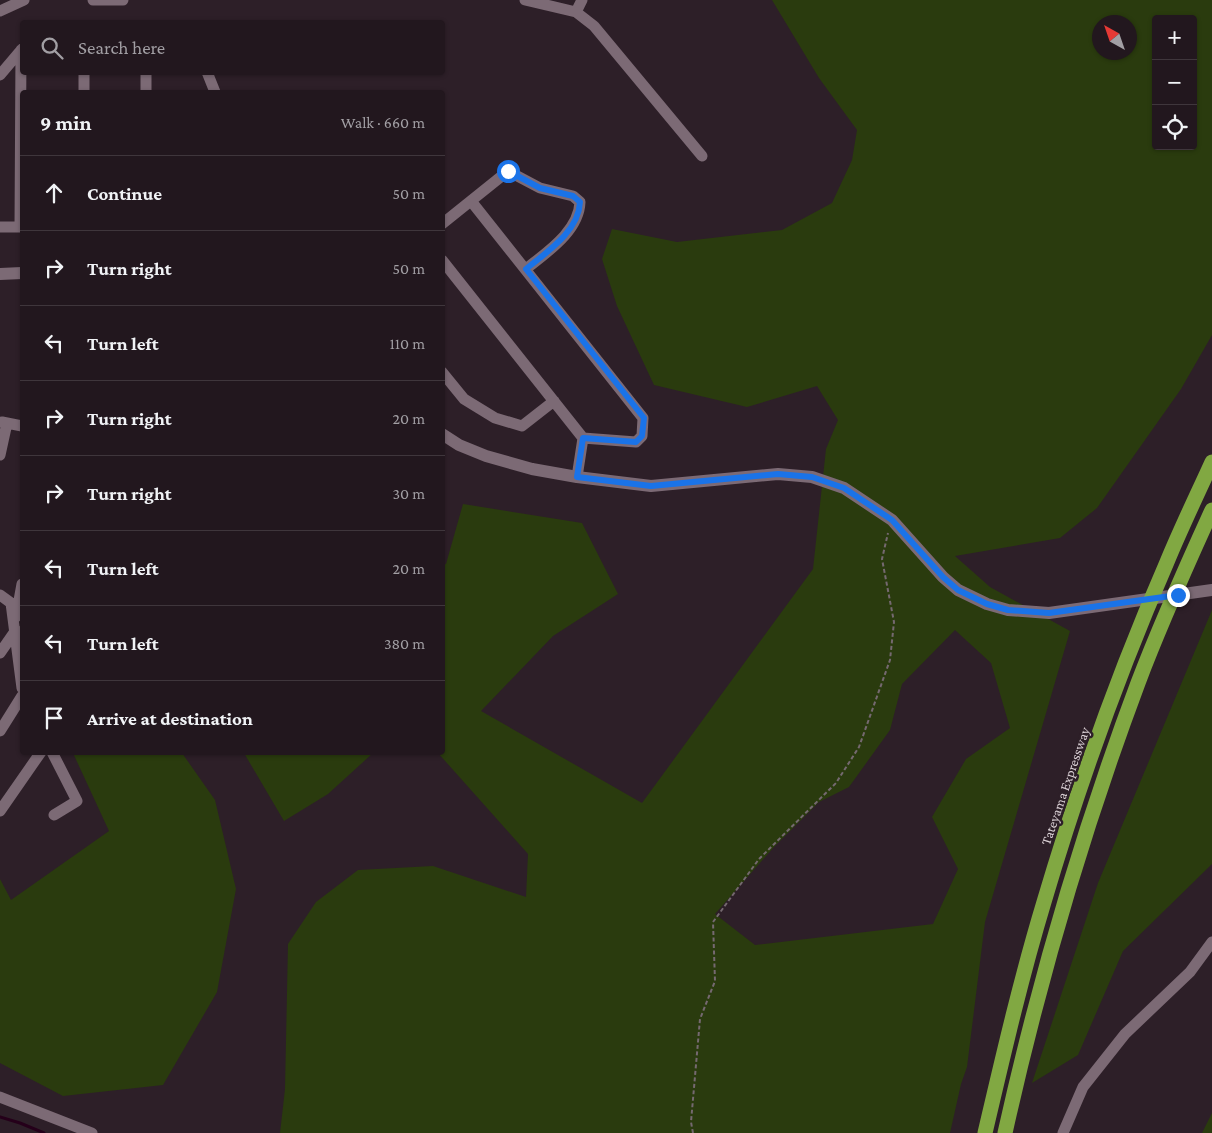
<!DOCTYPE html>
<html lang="en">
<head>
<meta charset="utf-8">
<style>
  :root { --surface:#22171e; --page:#2a2027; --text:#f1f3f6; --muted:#a29fa4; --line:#3f363c }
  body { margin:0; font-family:"Crimson Pro",serif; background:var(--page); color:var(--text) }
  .controls { position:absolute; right:15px; top:15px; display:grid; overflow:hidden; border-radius:5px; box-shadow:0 1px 4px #0004 }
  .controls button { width:45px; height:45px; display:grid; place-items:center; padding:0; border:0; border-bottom:1px solid var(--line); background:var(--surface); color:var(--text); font:25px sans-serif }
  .compass { position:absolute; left:1092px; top:15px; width:45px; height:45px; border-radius:50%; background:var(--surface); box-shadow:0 1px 4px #0004; rotate:320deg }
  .stop { position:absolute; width:15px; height:15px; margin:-11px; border:4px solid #1a73e8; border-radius:50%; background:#fff }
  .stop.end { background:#1a73e8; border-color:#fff; box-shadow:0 1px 5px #0008 }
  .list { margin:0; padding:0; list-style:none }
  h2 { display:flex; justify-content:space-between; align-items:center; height:65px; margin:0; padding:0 20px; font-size:21px }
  h2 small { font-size:16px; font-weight:400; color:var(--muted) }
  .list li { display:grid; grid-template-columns:32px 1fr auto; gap:15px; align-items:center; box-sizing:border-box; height:75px; padding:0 20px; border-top:1px solid var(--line) }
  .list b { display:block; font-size:19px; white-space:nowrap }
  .list em { font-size:16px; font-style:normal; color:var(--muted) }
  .icon { flex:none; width:28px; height:28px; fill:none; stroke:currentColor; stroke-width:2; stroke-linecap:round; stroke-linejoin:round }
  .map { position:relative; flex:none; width:1212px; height:1133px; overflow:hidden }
  .search { position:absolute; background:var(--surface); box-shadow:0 1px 4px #0004; left:20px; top:20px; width:425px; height:55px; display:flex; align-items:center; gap:12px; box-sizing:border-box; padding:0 18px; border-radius:5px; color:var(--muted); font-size:19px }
  .panel { position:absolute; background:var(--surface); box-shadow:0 1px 4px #0004; left:20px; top:90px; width:425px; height:665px; border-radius:5px }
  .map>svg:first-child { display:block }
</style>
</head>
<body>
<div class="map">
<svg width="1212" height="1133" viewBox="0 0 1212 1133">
  <rect width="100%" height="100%" fill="#2d1f28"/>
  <path fill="#2a3b0e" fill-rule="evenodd" d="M772,0H1212V335L1181,389L1097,508L1060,538L955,556L990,587L1070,631L985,922L967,1067L961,1084L950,1133H280L285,1089L288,944L316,902L358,870L433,866L526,897L528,854L438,753L442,752L443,565L446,564L463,504L582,523L618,594L553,636L481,711L642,803L813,569L826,449L838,420L817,386L747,407L654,385L617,306L602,259L612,229L677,242L782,230L832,203L852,160L857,130L819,78ZM1156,19H1193V146H1156ZM1100,22H1130V52H1100ZM955,630L991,663L1010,728L966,759L932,817L958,869L933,924L755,945L715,914L774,847L819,802L849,787L890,730L902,684Z
    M1212,610V864L1123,951L1078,1055L1032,1083L1098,883Z
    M73,753H182L215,800L236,889L217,992L163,1085L63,1096L0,1063V879L11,900L109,831Z
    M244,753H373L328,794L284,821Z
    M1212,1113V1133H1202Z"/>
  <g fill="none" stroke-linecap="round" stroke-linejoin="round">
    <path stroke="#25001a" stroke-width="3" d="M0,1117L20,1123L44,1133"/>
    <path stroke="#756970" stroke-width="2" stroke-dasharray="4 2.5" stroke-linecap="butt" d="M693,1133L691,1122L700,1019L715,981L713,922L759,859L836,783L859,747L890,660L894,622L882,559L888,533"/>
    <path stroke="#7c6a75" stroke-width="11" d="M93,0H123
      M525,0L576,12L594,26L702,156
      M0,11L24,0
      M576,12L582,0
      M207,72L215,92
      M0,75L22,49
      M84,92V72
      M146,92V72
      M442,224L508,171L540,188L573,196L580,202C579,231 547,252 526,269
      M0,227H22
      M20,227L21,50
      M442,260L583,438L636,442L642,436L643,418L471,201
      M442,372L464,399L495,418L522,426L554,401
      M2,422L22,426
      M0,455L7,423
      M577,477L583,438
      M0,595L11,603L22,688
      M16,617L22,584
      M0,653L16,630
      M0,731L22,696
      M52,752L77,801L54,815
      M0,811L41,752
      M0,1097L92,1133
      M1063,1133L1083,1087L1125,1034L1190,972L1212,942"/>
    <path stroke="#7c6a75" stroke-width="12" d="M0,274L22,273
      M442,434L459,445L486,456L532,469L577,477L651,486L778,474L812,477L844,488L892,520L943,577L958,590L987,604L1008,610L1049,613L1212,590"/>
    <path stroke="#81a842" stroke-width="15" d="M985,1133C1003,1056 1021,978 1044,902C1078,787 1119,672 1167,562C1181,528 1197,495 1212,462
      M1005,1133C1039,980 1083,830 1138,683C1160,625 1186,567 1212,510"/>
  </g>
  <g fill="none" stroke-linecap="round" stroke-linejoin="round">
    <path stroke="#1a73e8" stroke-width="6" d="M508,171L540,188L573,196L580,202C579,231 547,252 526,269L644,418L642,436L636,442L583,438L577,477L651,486L778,474L812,477L844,488L892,520L943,577L958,590L987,604L1008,610L1049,613L1178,595"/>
  </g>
  <g text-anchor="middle" stroke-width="5" stroke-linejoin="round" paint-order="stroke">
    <g font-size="14" fill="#dbd1d6" stroke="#2d1f28">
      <text transform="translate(1065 786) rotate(-71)" y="5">Tateyama Expressway</text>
    </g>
  </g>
</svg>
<div class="controls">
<button>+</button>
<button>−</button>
<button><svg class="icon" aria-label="locate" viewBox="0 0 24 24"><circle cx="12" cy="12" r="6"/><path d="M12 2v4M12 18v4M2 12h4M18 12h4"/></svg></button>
</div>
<svg class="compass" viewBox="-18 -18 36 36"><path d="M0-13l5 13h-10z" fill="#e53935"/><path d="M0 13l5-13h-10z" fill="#a29fa4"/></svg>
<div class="stop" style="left:508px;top:171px"></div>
<div class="stop end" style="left:1178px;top:595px"></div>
<div class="search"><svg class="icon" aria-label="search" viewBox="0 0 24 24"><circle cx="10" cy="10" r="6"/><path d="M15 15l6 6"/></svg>Search here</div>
<section class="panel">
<h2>9 min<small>Walk · 660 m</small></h2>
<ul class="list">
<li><svg class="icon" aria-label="ahead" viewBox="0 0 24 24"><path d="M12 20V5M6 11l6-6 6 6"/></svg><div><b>Continue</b></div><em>50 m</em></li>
<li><svg class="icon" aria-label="right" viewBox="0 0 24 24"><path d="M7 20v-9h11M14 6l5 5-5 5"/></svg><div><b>Turn right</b></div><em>50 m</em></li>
<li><svg class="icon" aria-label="left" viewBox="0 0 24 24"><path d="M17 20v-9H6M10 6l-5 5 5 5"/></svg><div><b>Turn left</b></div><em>110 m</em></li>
<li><svg class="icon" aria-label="right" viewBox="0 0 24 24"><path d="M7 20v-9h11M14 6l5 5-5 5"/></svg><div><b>Turn right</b></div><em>20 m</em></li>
<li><svg class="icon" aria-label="right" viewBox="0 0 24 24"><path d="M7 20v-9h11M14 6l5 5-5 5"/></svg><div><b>Turn right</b></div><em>30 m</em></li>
<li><svg class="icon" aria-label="left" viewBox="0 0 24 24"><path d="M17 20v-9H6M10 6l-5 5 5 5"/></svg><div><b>Turn left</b></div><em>20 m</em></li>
<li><svg class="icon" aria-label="left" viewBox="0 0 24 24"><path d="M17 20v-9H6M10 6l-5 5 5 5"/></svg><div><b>Turn left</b></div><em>380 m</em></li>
<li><svg class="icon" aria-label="arrive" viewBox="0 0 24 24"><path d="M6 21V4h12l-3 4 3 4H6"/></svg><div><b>Arrive at destination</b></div></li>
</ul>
</section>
</div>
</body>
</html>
